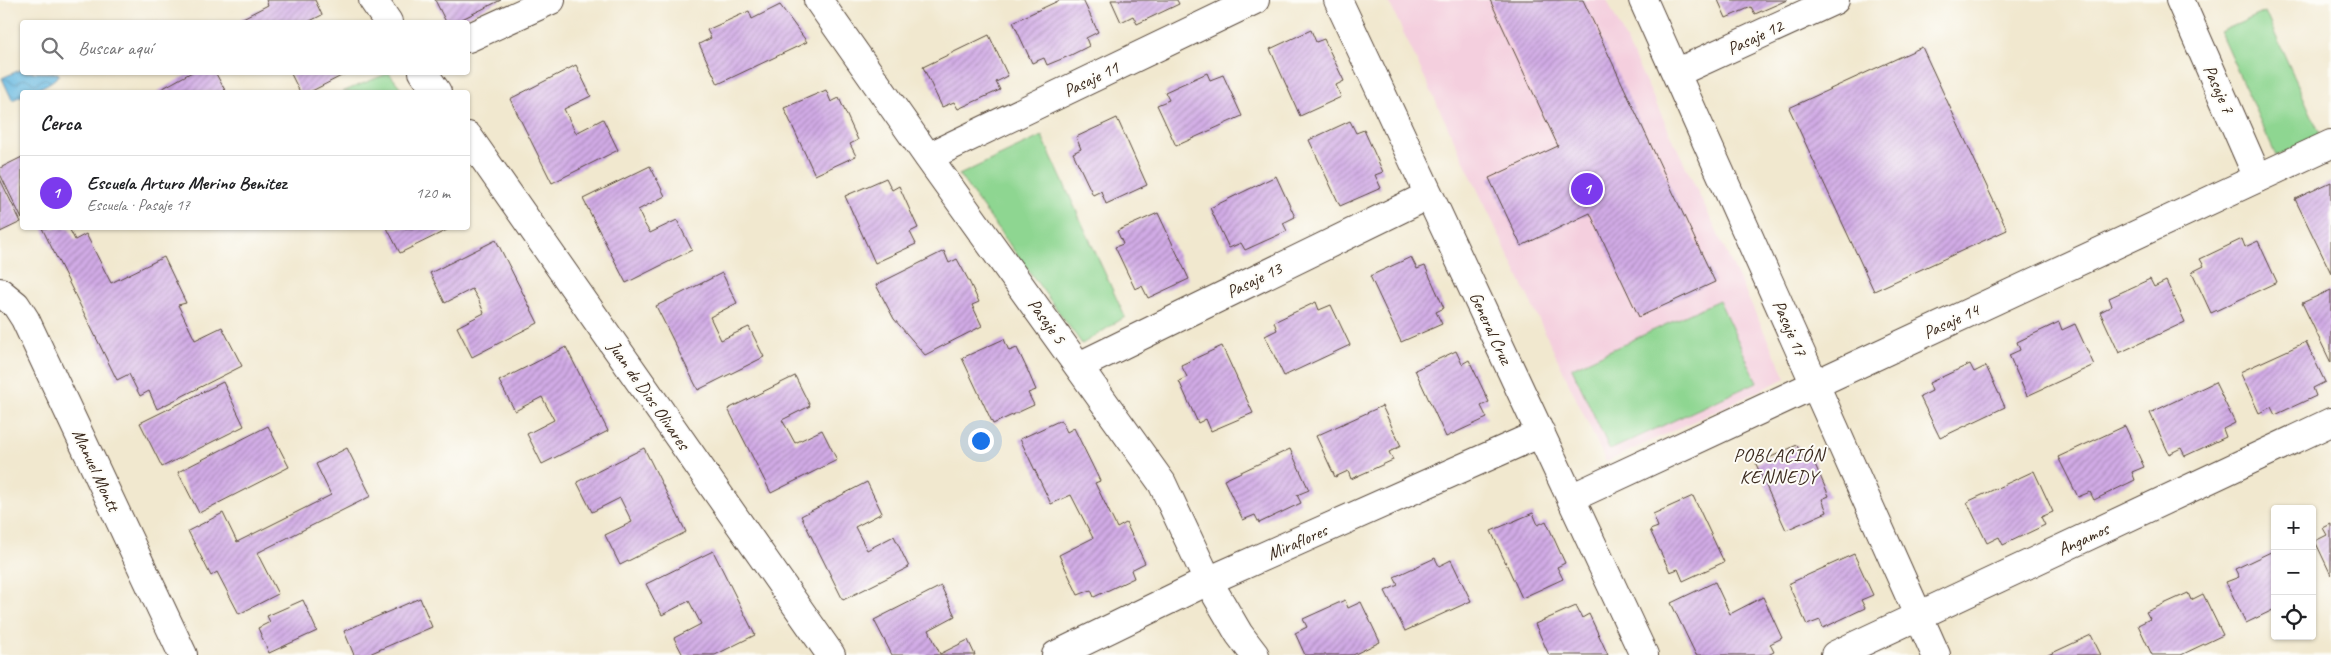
<!DOCTYPE html>
<html lang="es">
<head>
<meta charset="utf-8">
<style>
  :root { --surface:#fff; --page:#f2f2f2; --text:#202124; --muted:#757577; --line:#e0e0e0; --accent:#7c3aed }
  body { margin:0; font-family:Caveat,sans-serif; background:var(--page); color:var(--text) }
  .controls { position:absolute; right:15px; bottom:15px; display:grid; overflow:hidden; border-radius:5px; box-shadow:0 1px 4px #0004 }
  .controls button { width:45px; height:45px; display:grid; place-items:center; padding:0; border:0; border-bottom:1px solid var(--line); background:var(--surface); color:var(--text); font:25px sans-serif }
  .you { position:absolute; left:980px; top:440px; width:18px; height:18px; margin:-12px; border:4px solid #fff; border-radius:50%; background:#1a73e8; box-shadow:0 0 0 8px #1a73e833 }
  .badge { display:grid; place-items:center; width:32px; height:32px; border-radius:50%; background:var(--accent); color:#fff; font-size:16px; font-weight:700 }
  .pin { position:absolute; translate:-50% -50%; border:2px solid #fff; box-shadow:0 1px 5px #0006 }
  .list { margin:0; padding:0; list-style:none }
  h2 { display:flex; justify-content:space-between; align-items:center; height:65px; margin:0; padding:0 20px; font-size:21px }
  h2 small { font-size:16px; font-weight:400; color:var(--muted) }
  .list li { display:grid; grid-template-columns:32px 1fr auto; gap:15px; align-items:center; box-sizing:border-box; height:75px; padding:0 20px; border-top:1px solid var(--line) }
  .list b { display:block; font-size:19px; white-space:nowrap }
  .list p { margin:0; font-size:16px; white-space:nowrap; color:var(--muted) }
  .list em { font-size:16px; font-style:normal; color:var(--muted) }
  .icon { flex:none; width:28px; height:28px; fill:none; stroke:currentColor; stroke-width:2; stroke-linecap:round; stroke-linejoin:round }
  .map { position:relative; flex:none; width:2331px; height:655px; overflow:hidden }
  .search { position:absolute; background:var(--surface); box-shadow:0 1px 4px #0004; left:20px; top:20px; width:450px; height:55px; display:flex; align-items:center; gap:12px; box-sizing:border-box; padding:0 18px; border-radius:5px; color:var(--muted); font-size:19px }
  .panel { position:absolute; background:var(--surface); box-shadow:0 1px 4px #0004; left:20px; top:90px; width:450px; height:140px; border-radius:5px }
  .map>svg:first-child { display:block }
</style>
</head>
<body>
<div class="map">
<svg width="2331" height="655" viewBox="0 0 2331 655">
  <defs>
    <pattern id="water-waves" width="16" height="10" patternUnits="userSpaceOnUse" patternTransform="scale(1.25)"><rect width="16" height="10" fill="#64b7e0"/><path d="M0 5q4-4 8 0t8 0" fill="none" stroke="#5495b5"/></pattern>
    <pattern id="building-hatch" width="6" height="6" patternUnits="userSpaceOnUse" patternTransform="scale(1.25)"><rect width="6" height="6" fill="#d1abe6"/><path d="M-1 1l2-2M0 6l6-6M5 7l2-2" fill="none" stroke="#ab8bba"/></pattern>
  </defs>
  <rect width="100%" height="100%" fill="#fdfcf7"/>
  <filter id="ink" filterUnits="userSpaceOnUse"><feTurbulence type="fractalNoise" baseFrequency=".02" numOctaves="2"/><feDisplacementMap in="SourceGraphic" scale="10" xChannelSelector="R" yChannelSelector="G"/><feConvolveMatrix kernelMatrix="1 2 1 2 8 2 1 2 1" color-interpolation-filters="sRGB"/></filter>
  <filter id="wash" filterUnits="userSpaceOnUse"><feTurbulence type="fractalNoise" baseFrequency=".0096" numOctaves="4" result="noise"/><feDisplacementMap in="SourceGraphic" scale="20" xChannelSelector="R" yChannelSelector="G"/><feGaussianBlur stdDeviation="1.12" result="paint"/><feColorMatrix in="noise" values="0 0 0 0 0 0 0 0 0 0 0 0 0 0 0 0 0 1.4 0 .05"/><feComposite in="paint" operator="in"/></filter>
  <g filter="url(#wash)">
    <rect width="100%" height="100%" fill="#f1e8cf"/>
    <path fill="#f4cfde" d="M1388,0H1607L1786,378L1606,462Z"/>
    <path fill="#8ed691" stroke="#648058" d="M2265,12L2321,136L2276,156L2220,32Z
      M389,73L404,92H342Z
      M1042,136L1125,317L1082,344L959,175Z
      M1719,300L1757,382L1610,450L1572,368Z"/>
    <path fill="url(#water-waves)" stroke="#50707f" d="M22,69V72L58,73L59,75C51,84 34,92 22,92V96L12,100L2,78Z"/>
    <g id="blocks">
      <path fill="url(#building-hatch)" d="M266,0H315L322,15L308,22H243L241,19L268,5Z
        M435,0H501L456,22H446Z
        M1060,0H1083L1098,32L1086,38L1089,46L1069,56L1047,65L1044,58L1032,63L1013,22Z
        M1111,0H1177L1179,4L1137,24L1133,16L1121,22Z
        M1490,0H1583L1715,282L1639,317L1590,213L1521,246L1489,178L1558,146Z
        M1718,0H1787L1755,14L1751,7L1726,18Z
        M780,5L807,42L718,84L699,44L711,38L707,30L749,11L752,19Z
        M1311,30L1316,42L1324,39L1344,81L1336,85L1341,97L1300,116L1270,49Z
        M989,35L1008,76L996,82L1000,90L958,109L954,102L942,107L923,67Z
        M1922,47L2007,230L1874,291L1789,108Z
        M576,65L591,96L564,109L576,133L603,119L618,150L552,183L510,99Z
        M192,72H215L226,92H156Z
        M290,72H349L310,92H300Z
        M1207,73L1210,80L1223,75L1242,116L1176,146L1157,105L1169,100L1165,92Z
        M826,90L831,102L839,98L858,140L850,144L856,156L815,175L784,108Z
        M1117,118L1147,185L1106,204L1101,191L1093,195L1073,153L1081,149L1076,137Z
        M1350,121L1356,133L1364,130L1383,172L1375,175L1381,188L1340,206L1309,140Z
        M22,157V219L0,174V168Z
        M650,166L665,196L638,210L644,223L650,233L677,220L692,250L626,283L583,199Z
        M1276,176L1295,217L1283,223L1287,231L1245,250L1241,243L1229,248L1210,208Z
        M886,178L892,190L899,186L918,228L910,232L916,244L875,263L845,196Z
        M0,179L21,222L0,232Z
        M2331,182V273L2295,199Z
        M1158,213L1189,279L1148,298L1142,286L1135,289L1115,247L1123,244L1117,231Z
        M42,228H69L75,240L86,234L111,283L164,257L186,303L178,305L195,340L222,327L242,366L157,409L149,391L140,396L129,374L117,380Z
        M387,228H451L400,253Z
        M2242,239L2245,247L2258,241L2277,282L2211,313L2192,272L2204,266L2200,259Z
        M496,240L538,323L472,357L457,327L484,313L479,301L472,289L445,303L430,273Z
        M944,251L949,263L957,259L969,281L979,302L972,305L982,326L925,355L894,319L876,285Z
        M1411,257L1417,269L1425,266L1444,308L1436,312L1442,324L1401,342L1370,276Z
        M722,273L737,303L710,317L721,340L749,327L764,357L698,390L656,306Z
        M2150,279L2154,287L2166,281L2185,322L2119,353L2100,312L2112,306L2109,298Z
        M2331,290V363L2302,303Z
        M1316,302L1319,310L1331,305L1350,345L1284,376L1265,336L1277,330L1274,322Z
        M2059,322L2062,330L2075,324L2094,365L2027,396L2009,355L2020,350L2017,342Z
        M1004,339L1009,351L1017,348L1027,369L1036,390L1028,393L1034,405L993,424L962,358Z
        M2306,342L2325,382L2313,388L2316,396L2275,415L2271,407L2259,413L2240,372Z
        M1222,346L1253,413L1211,431L1206,419L1198,423L1188,401L1179,381L1187,377L1181,365Z
        M566,347L608,431L542,464L527,434L554,420L542,397L515,411L499,381Z
        M1456,351L1462,364L1469,360L1489,402L1481,406L1487,418L1446,437L1415,370Z
        M1970,364L1974,372L1986,366L2005,407L1940,438L1920,397L1932,391L1929,383Z
        M795,376L810,406L782,420L789,432L795,443L822,430L837,460L771,493L728,409Z
        M223,382L244,426L162,467L140,423Z
        M2215,382L2235,423L2223,429L2226,437L2185,456L2181,448L2169,454L2150,413Z
        M1382,406L1401,446L1389,452L1393,460L1351,479L1348,471L1335,477L1316,436Z
        M1061,420L1067,432L1074,428L1100,481L1095,483L1117,528L1126,523L1145,563L1131,570L1134,578L1094,597L1091,590L1078,595L1059,555L1093,538L1071,495L1051,504L1020,439Z
        M268,426L289,467L199,513L178,472Z
        M2125,426L2144,467L2132,472L2135,480L2094,500L2090,492L2078,497L2058,457Z
        M1797,445L1802,457L1810,453L1829,496L1822,499L1827,512L1786,530L1756,464Z
        M347,448L371,496L257,553L278,594L239,614L217,572L211,576L188,531L223,513L237,542L331,495L316,464Z
        M644,448L686,532L620,565L605,535L632,522L620,498L592,512L577,482Z
        M1290,449L1309,490L1297,495L1301,503L1259,523L1255,515L1243,520L1224,480Z
        M2034,471L2053,512L2041,517L2045,525L2003,545L1999,537L1987,543L1967,502Z
        M867,482L882,513L855,527L867,550L894,536L909,567L843,600L801,516Z
        M1693,496L1724,562L1683,581L1678,569L1670,572L1650,530L1658,527L1653,514Z
        M1533,513L1538,525L1546,521L1565,563L1557,567L1563,579L1522,598L1491,531Z
        M2331,524V575L2315,541L2327,535L2323,528Z
        M2275,550V609L2246,623L2226,582L2239,577L2235,569Z
        M713,551L755,635L715,655H683L674,638L701,624L689,601L662,615L646,584Z
        M1854,554L1873,595L1861,600L1865,608L1823,628L1820,620L1807,625L1788,584Z
        M1435,558L1439,566L1451,560L1471,601L1405,631L1385,591L1398,585L1394,577Z
        M1715,582L1730,614L1763,597L1782,638L1770,644L1774,652L1768,655H1696L1671,603Z
        M941,586L955,616L929,630L940,654L968,640L975,655H892L874,620Z
        M2188,593L2191,600L2203,594L2223,635L2181,655H2152L2138,625L2150,619L2146,612Z
        M420,598L432,627L367,655H354L344,631Z
        M303,600L317,631L269,653L258,628L270,622L267,616Z
        M1345,600L1348,608L1361,602L1380,642L1353,655H1305L1295,633L1307,627L1303,619Z
        M1576,606L1582,618L1589,614L1608,655H1549L1535,624Z
        M2091,635L2101,655H2048Z"/>
    </g>
  </g>
  <g filter="url(#ink)">
    <use href="#blocks" fill-opacity="0" stroke="#564639" stroke-width="1"/>
    <g fill="none" stroke-linecap="round" stroke-linejoin="round">
      <g stroke="#564639" stroke-width="30">
        <path id="minor" d="M373,0L388,22
          M818,0L928,157L1162,483L1208,581L1239,634L1255,655
          M1338,0L1644,655
          M1643,0L1936,655
          M2180,0L2258,178
          M468,38L551,0
          M423,72L437,92
          M1676,73L1835,0
          M468,136L831,655
          M928,157L1255,0
          M0,292L16,305L25,319L183,655
          M1079,366L1429,195
          M1571,498L2331,144
          M1056,655L1208,581L1541,433
          M1835,655L2331,422"/>
      </g>
      <use href="#minor" stroke="#fff" stroke-width="28"/>
    </g>
  </g>
  <g text-anchor="middle" stroke-width="4" stroke-linejoin="round" paint-order="stroke">
    <g font-size="18" fill="#3b2a1e" stroke="#fdfcf7">
      <text transform="translate(1755 37) rotate(-25)" y="6">Pasaje 12</text>
      <text transform="translate(1091 79) rotate(-26)" y="6">Pasaje 11</text>
      <text transform="translate(2219 89) rotate(66)" y="6">Pasaje 7</text>
      <text transform="translate(1254 280) rotate(-26)" y="6">Pasaje 13</text>
      <text transform="translate(1047 321) rotate(54)" y="6">Pasaje 5</text>
      <text transform="translate(1951 321) rotate(-25)" y="6">Pasaje 14</text>
      <text transform="translate(1491 328) rotate(65)" y="6">General Cruz</text>
      <text transform="translate(1790 328) rotate(66)" y="6">Pasaje 17</text>
      <text transform="translate(649 395) rotate(55)" y="6">Juan de Dios Olivares</text>
      <text transform="translate(96 470) rotate(65)" y="6">Manuel Montt</text>
      <text transform="translate(2083 539) rotate(-25)" y="6">Angamos</text>
      <text transform="translate(1297 542) rotate(-24)" y="6">Miraflores</text>
    </g>
    <g font-size="19" letter-spacing="1" fill="#3b2a1e" stroke="#fdfcf7">
      <text x="1779" y="461">POBLACIÓN<tspan x="1779" dy="22">KENNEDY</tspan></text>
    </g>
  </g>
</svg>
<div class="controls">
<button>+</button>
<button>−</button>
<button><svg class="icon" aria-label="locate" viewBox="0 0 24 24"><circle cx="12" cy="12" r="6"/><path d="M12 2v4M12 18v4M2 12h4M18 12h4"/></svg></button>
</div>
<div class="you"></div>
<div class="pin badge" style="left:1587px;top:189px">1</div>
<div class="search"><svg class="icon" aria-label="search" viewBox="0 0 24 24"><circle cx="10" cy="10" r="6"/><path d="M15 15l6 6"/></svg>Buscar aquí</div>
<section class="panel">
<h2>Cerca<small></small></h2>
<ul class="list">
<li><span class="badge">1</span><div><b>Escuela Arturo Merino Benitez</b><p>Escuela · Pasaje 17</p></div><em>120 m</em></li>
</ul>
</section>
</div>
</body>
</html>
